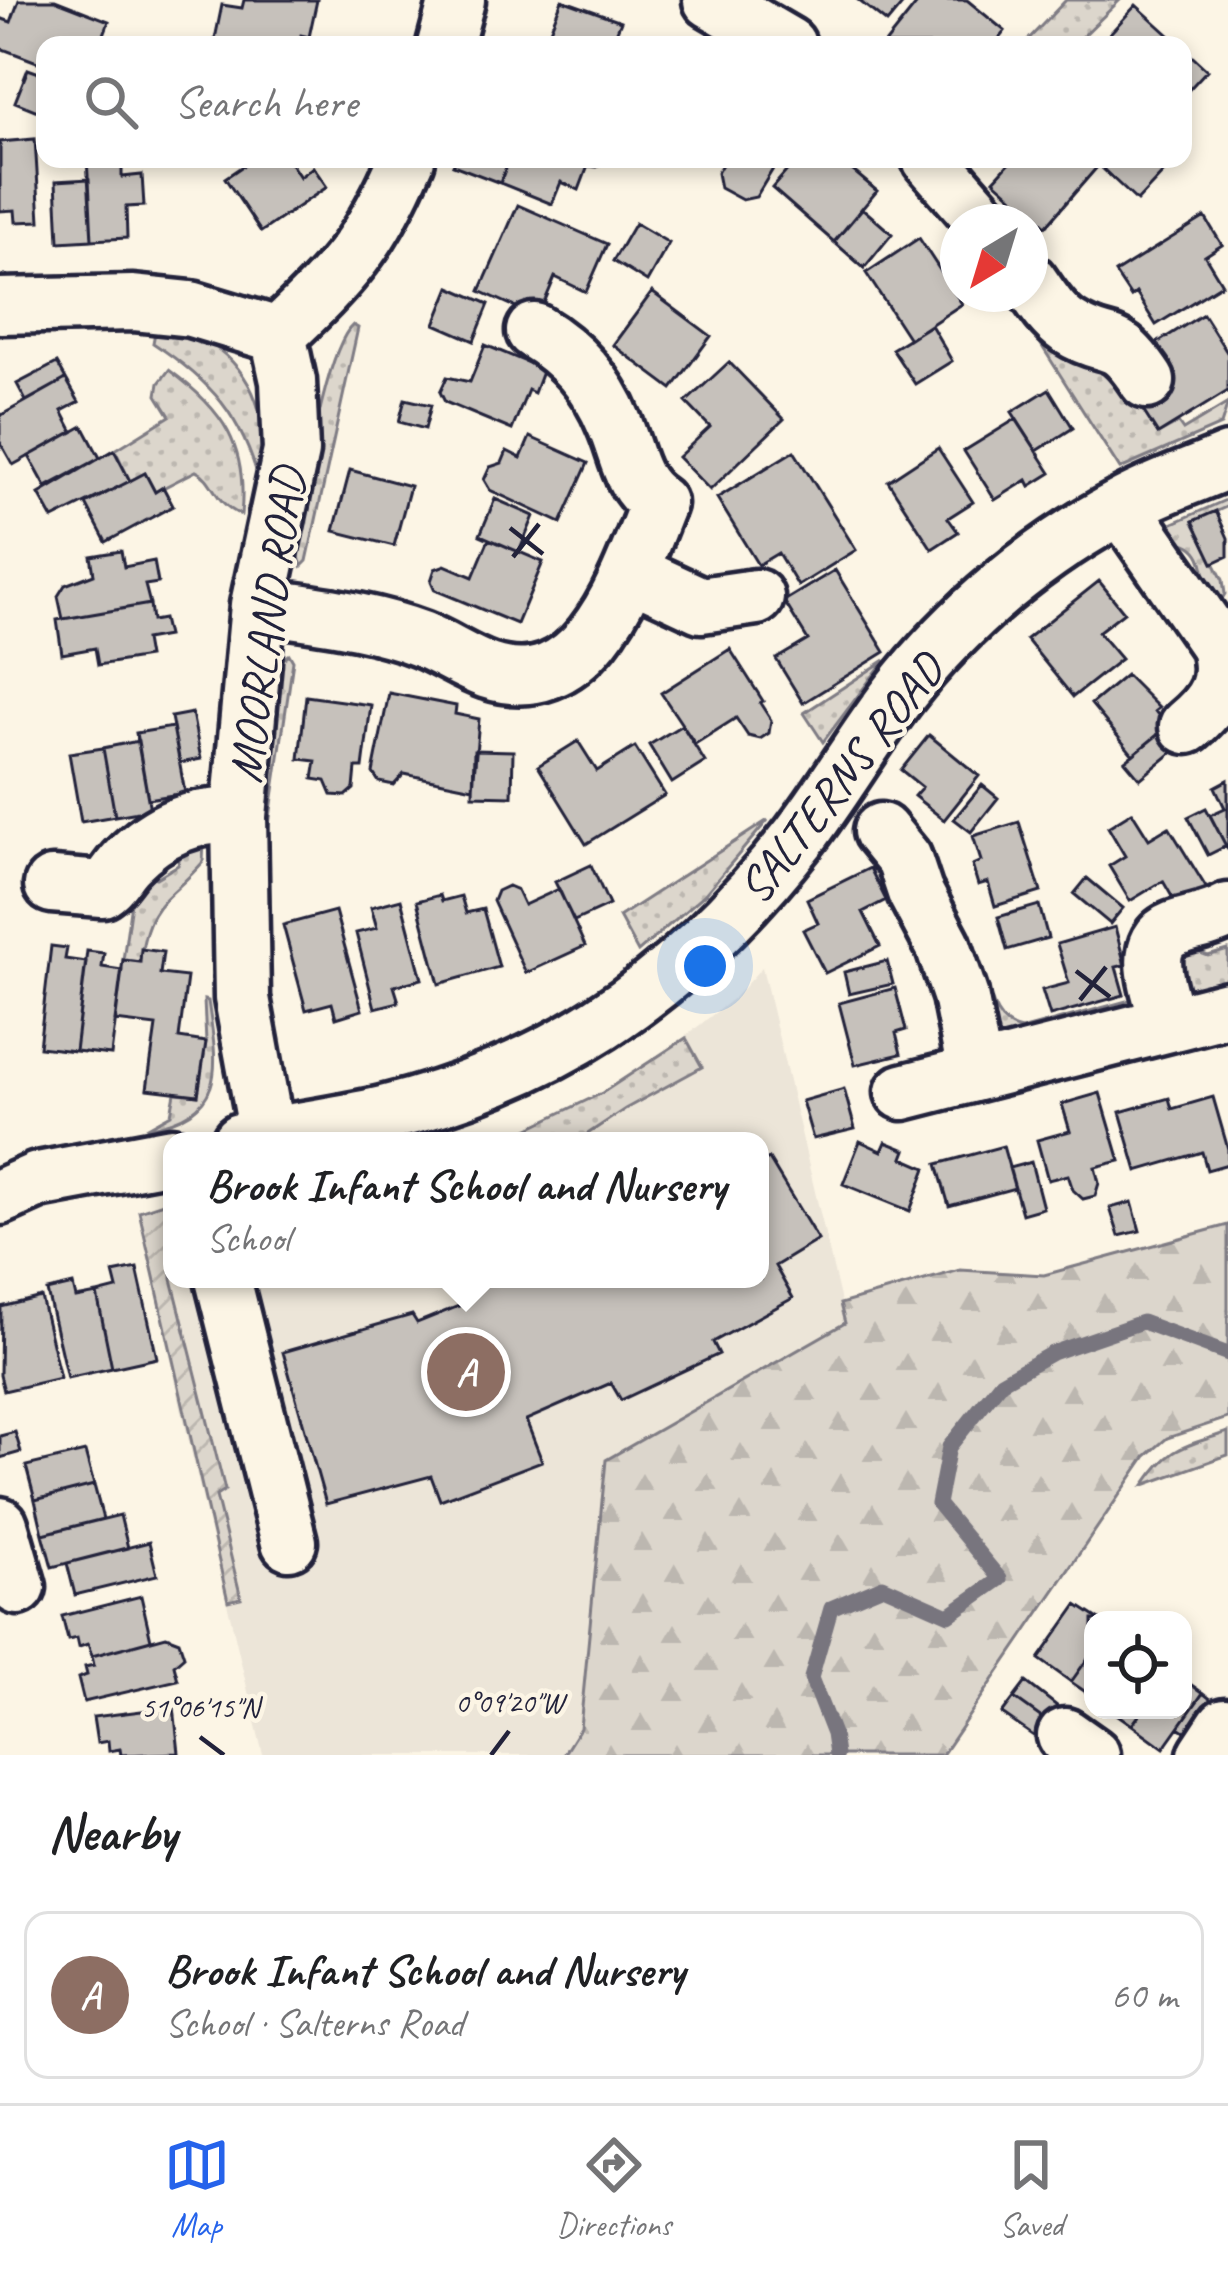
<!DOCTYPE html>
<html lang="en">
<head>
<meta charset="utf-8">
<style>
  :root { --surface:#fff; --page:#f2f2f2; --text:#202124; --muted:#757577; --line:#e0e0e0; --accent:#2563eb }
  body { margin:0; font-family:Caveat,sans-serif; background:var(--page); color:var(--text) }
  .controls { position:absolute; right:36px; bottom:36px; display:grid; overflow:hidden; border-radius:24px; box-shadow:0 6px 18px #0003 }
  .controls button { width:108px; height:108px; display:grid; place-items:center; padding:0; border:0; border-bottom:3px solid var(--line); background:var(--surface); color:var(--text); font:60px sans-serif }
  .compass { position:absolute; left:940px; top:204px; width:108px; height:108px; border-radius:50%; background:var(--surface); box-shadow:0 6px 18px #0003; rotate:218deg }
  .you { position:absolute; left:705px; top:966px; width:42px; height:42px; margin:-30px; border:9px solid #fff; border-radius:50%; background:#1a73e8; box-shadow:0 0 0 18px #1a73e833 }
  .badge { display:grid; place-items:center; width:78px; height:78px; border-radius:50%; background:var(--accent); color:#fff; font-size:39px; font-weight:700 }
  .pin { position:absolute; translate:-50% -50%; border:6px solid #fff; box-shadow:0 3px 12px #0006 }
  .popup { position:absolute; left:163px; top:1132px; width:606px; height:156px; box-sizing:border-box; display:grid; place-content:center; border-radius:24px; background:var(--surface); filter:drop-shadow(0 3px 9px #0005); font-size:39px; white-space:nowrap; color:var(--muted) }
  .popup b { font-size:45px; color:var(--text) }
  .popup::after { content:''; position:absolute; left:50%; top:100%; margin-left:-24px; border:24px solid transparent; border-top-color:var(--surface) }
  .list { margin:0; padding:0; list-style:none }
  h2 { display:flex; justify-content:space-between; align-items:center; height:156px; margin:0; padding:0 48px; font-size:51px }
  h2 small { font-size:39px; font-weight:400; color:var(--muted) }
  .list li { display:grid; grid-template-columns:78px 1fr auto; gap:36px; align-items:center; box-sizing:border-box; height:168px; margin:0 24px 24px; padding:0 24px; border:3px solid var(--line); border-radius:24px }
  .list b { display:block; font-size:45px; white-space:nowrap }
  .list p { margin:0; font-size:39px; white-space:nowrap; color:var(--muted) }
  .list em { font-size:39px; font-style:normal; color:var(--muted) }
  .icon { flex:none; width:66px; height:66px; fill:none; stroke:currentColor; stroke-width:2; stroke-linecap:round; stroke-linejoin:round }
  .map { position:relative; flex:none; width:1228px; height:1755px; overflow:hidden }
  .search { position:absolute; background:var(--surface); box-shadow:0 6px 18px #0003; left:36px; right:36px; top:36px; height:132px; display:flex; align-items:center; gap:30px; box-sizing:border-box; padding:0 42px; border-radius:24px; color:var(--muted); font-size:45px }
  .sheet { height:348px; background:var(--surface) }
  nav { display:flex; justify-content:space-around; align-items:center; box-sizing:border-box; height:168px; border-top:3px solid var(--line); background:var(--surface); font-size:33px; color:var(--muted) }
  nav a { display:grid; justify-items:center; gap:6px }
  nav .on { color:var(--accent) }
  .map>svg:first-child { display:block }
</style>
</head>
<body>
<div class="map">
<svg width="1228" height="1755" viewBox="0 0 1228 1755">
  <defs>
    <pattern id="grass-dots" width="8" height="8" patternUnits="userSpaceOnUse" patternTransform="scale(3)"><rect width="8" height="8" fill="#dcd6cc"/><path d="M2 2h.1M6 6h.1" fill="none" stroke="#bcb7b0" stroke-width="1.8" stroke-linecap="round"/></pattern>
    <pattern id="forest-firs" width="22" height="20" patternUnits="userSpaceOnUse" patternTransform="scale(3)"><rect width="22" height="20" fill="#dcd6cc"/><path d="M5 1l3.5 6h-7zM16 11l3.5 6h-7z" fill="#bcb7b0"/></pattern>
    <pattern id="garden-furrows" width="10" height="10" patternUnits="userSpaceOnUse" patternTransform="scale(3)"><rect width="10" height="10" fill="#dcd6cc"/><path d="M-1 1l2-2M0 10L10 0M9 11l2-2" fill="none" stroke="#bcb7b0"/></pattern>
  </defs>
  <rect width="100%" height="100%" fill="#fcf5e5"/>
  <filter id="ink" filterUnits="userSpaceOnUse"><feTurbulence type="fractalNoise" baseFrequency=".00833" numOctaves="2"/><feDisplacementMap in="SourceGraphic" scale="24" xChannelSelector="R" yChannelSelector="G"/><feConvolveMatrix kernelMatrix="1 2 1 2 8 2 1 2 1" color-interpolation-filters="sRGB"/></filter>
  <g filter="url(#ink)">
    <path fill="#ece5d8" d="M762,967L846,1323L606,1460L580,1728L563,1755H263L184,1421L139,1211L172,1200V1279H760V1141H502L602,1093L652,1063L735,997Z"/>
    <path fill="url(#grass-dots)" stroke="#7f7c84" stroke-width="3" d="M1066,0H1120L1074,45H1023Z
      M353,325L358,328L307,561L302,566L294,542C303,499 325,348 353,325Z
      M1034,326L1114,364L1158,434L1178,423L1183,430L1228,403L1221,425L1120,469L1038,340Z
      M156,327C177,332 201,335 218,349C260,381 272,436 260,484C242,416 211,381 153,343Z
      M169,370C224,410 248,447 241,515C212,502 215,479 196,471L155,492L145,473L130,481L115,450L170,416L157,395L159,383Z
      M1228,499V506L1193,522L1223,580L1225,594L1217,607L1205,592C1206,567 1202,541 1172,542L1160,529Z
      M289,654L293,661L260,886L275,666Z
      M885,660L823,742L804,713Z
      M768,820L704,895L638,952L619,917Z
      M183,841H204L203,862C167,903 148,899 140,962L123,960L132,895L143,873L156,878L178,865Z
      M1190,949L1208,956L1228,950V979L1172,993V952Z
      M982,966C990,991 992,1025 1021,1030L1137,998L1139,1006L1004,1042L992,1032L968,972Z
      M204,1000L208,1001C218,1068 228,1114 146,1128L171,1114L175,1093L198,1095L206,1042Z
      M686,1038L702,1067L625,1109L577,1141H502L602,1093Z
      M1228,1432V1455L1144,1485C1171,1445 1184,1447 1228,1432Z"/>
    <path fill="url(#forest-firs)" stroke="#7f7c84" stroke-width="3" d="M1228,1225V1418L1167,1438L1146,1456L942,1755H563L580,1728L606,1460L845,1323L840,1304L960,1270L1044,1275Z"/>
    <path fill="url(#garden-furrows)" stroke="#7f7c84" stroke-width="3" d="M172,1200V1279L225,1490L216,1496L241,1598L228,1601L139,1211Z"/>
    <g fill="none" stroke-linecap="round" stroke-linejoin="round">
      <path stroke="#78757e" stroke-width="15" d="M836,1755L833,1734L811,1678L831,1608L883,1586L949,1615L1000,1579L938,1504L949,1447L1001,1382L1052,1353L1142,1322L1228,1354"/>
    </g>
    <path fill="#c6c1bb" stroke="#22223b" stroke-width="3" d="M19,0H55L109,21L100,45L78,37L75,45H45V65L0,48V18L11,22Z
      M244,0H317L309,37L301,35L299,45H244L215,39L222,5L242,8Z
      M562,0L621,21L611,45H544Z
      M858,0H906L887,23Z
      M920,0H967L1005,31L994,45H884Z
      M1136,5L1180,45H1108L1103,41Z
      M1183,48L1207,70L1183,96Z
      M28,69L45,75V114L15,102Z
      M35,139L40,221L16,222L15,210L0,211V142Z
      M87,159H122V177L142,175L144,206L126,207L127,238L92,240Z
      M253,159H288L300,177L313,167L327,187L261,232L225,178Z
      M456,159H509L500,183L453,165Z
      M509,159H607L597,167L588,166L579,190L561,182L552,204L500,183Z
      M725,159H779L756,197L742,200L720,188L717,173Z
      M797,159H839L877,191L834,242L772,188Z
      M1013,159H1091L1098,166L1046,226L994,180Z
      M1113,159H1152L1165,171L1137,201L1103,169Z
      M89,179L92,240L59,242L56,181Z
      M518,205L607,244L586,292L555,277L538,317L480,291Z
      M862,208L892,234L864,268L834,242Z
      M1205,217L1222,245L1205,256L1222,284L1156,325L1136,293L1131,297L1115,273Z
      M635,223L669,243L647,282L613,261Z
      M919,238L962,304L909,339L866,273Z
      M450,287L489,304L474,341L435,324Z
      M652,292L711,336L672,389L613,345Z
      M1203,314L1228,354V391L1158,434L1135,398L1176,373L1157,343Z
      M931,325L952,361L915,384L892,349Z
      M485,345L543,369L534,393L528,390L512,430L445,402L440,392L447,377L470,382Z
      M729,362L784,419L710,490L678,457L710,427L686,402Z
      M57,363L66,379L26,401L17,384Z
      M66,379L79,402L62,411L73,432L13,465L0,442V416Z
      M1049,389L1073,428L1037,451L1012,412Z
      M405,399L431,405L425,429L399,422Z
      M1016,419L1051,473L1030,486L1027,480L995,500L964,451Z
      M83,426L100,458L46,487L29,456Z
      M530,437L588,463L561,523L490,490L484,480L490,467L502,463L507,451L521,458Z
      M938,448L973,502L948,518L958,532L932,549L888,481Z
      M114,450L130,481L53,519L39,494Z
      M794,451L856,550L798,586L778,553L758,565L717,498Z
      M350,470L410,486L394,546L334,531Z
      M145,473L155,492L163,487L173,506L106,542L86,504Z
      M495,499L534,516L519,552L480,535Z
      M1216,511L1228,538V556L1213,563L1193,521Z
      M489,539L543,562L517,624L435,590L431,581L435,569L445,565L473,577Z
      M121,551L124,567L154,561L158,583L145,585L150,604L63,619L58,596L65,585L94,574L91,556Z
      M835,570L885,652L803,703L776,659L808,640L784,601Z
      M1099,581L1124,612L1098,632L1121,659L1073,697L1026,639Z
      M150,604L152,621L163,619L167,636L145,640L148,657L98,665L95,648L62,654L57,620Z
      M730,649L763,701L760,703L771,720L769,733L760,739L748,736L736,718L695,744L661,693Z
      M1126,675L1159,708L1155,711L1167,727L1133,755L1091,704Z
      M389,693L456,706L455,714L479,719L473,788L404,774L394,785L379,782L373,773Z
      M306,696L371,705L363,768H356L354,789L346,796L332,795L326,781L313,779L316,761L299,759Z
      M192,713L201,759L180,763L171,717Z
      M682,725L705,762L672,783L649,745Z
      M173,727L185,793L148,799L136,733Z
      M1160,733L1174,751L1140,779L1125,761Z
      M929,735L979,776L944,820L914,796L922,787L901,770Z
      M138,741L150,810L115,816L103,748Z
      M578,741L597,771L635,747L665,795L586,844L538,766Z
      M103,748L115,816L81,822L69,753Z
      M474,750L513,751L512,796L473,795Z
      M1228,780V850L1210,815L1225,808L1215,787Z
      M982,785L998,798L971,832L954,819Z
      M1206,808L1226,846L1208,855L1188,817Z
      M1132,812L1149,839L1169,827L1207,889L1178,907L1163,881L1130,901L1109,866L1125,856L1108,827Z
      M1019,822L1041,892L995,906L988,882L978,885L972,865L981,861L973,836Z
      M591,865L609,905L574,921L555,882Z
      M870,868L886,900L863,912L880,946L825,973L803,930L818,923L807,899Z
      M1087,878L1123,908L1110,924L1074,894Z
      M508,886L517,890L524,905L559,889L585,946L526,973L493,901L497,891Z
      M440,895L442,901L461,896L466,913L483,909L499,967L439,984L417,901Z
      M401,899L422,979L394,986L399,1002L375,1008L356,933L377,928L371,907Z
      M1039,905L1048,938L1007,950L998,917Z
      M335,911L362,1010L336,1018L332,1003L306,1010L283,925Z
      M1115,927L1125,965L1116,967L1124,995L1050,1016L1042,990L1069,983L1057,944Z
      M51,946L67,948L65,959L86,962L75,1051L39,1047Z
      M141,949L163,952L160,974L187,977L179,1038L206,1042L198,1095L147,1089L156,1026L115,1021L123,960L140,962Z
      M87,951L104,953L102,967L122,970L111,1055L75,1051Z
      M887,961L893,984L849,994L844,972Z
      M895,988L906,1030L896,1033L901,1054L855,1065L839,1003Z
      M844,1089L855,1129L813,1139L802,1101Z
      M1100,1093L1120,1161L1095,1167L1099,1183L1095,1196L1083,1199L1073,1190L1068,1175L1048,1180L1037,1140L1070,1131L1062,1104Z
      M1213,1097L1228,1149V1164L1207,1170L1202,1152L1137,1171L1120,1112L1169,1098L1172,1109Z
      M860,1141L882,1151L886,1142L906,1150L903,1158L926,1168L910,1211L843,1184Z
      M1003,1146L1015,1188L949,1206L937,1164Z
      M769,1159L818,1240L775,1266L793,1298L713,1342L719,1354L621,1400L611,1383L526,1420L542,1461L440,1500L431,1476L326,1504L283,1352L412,1315L417,1323L464,1304L454,1279H760V1164Z
      M1031,1162L1043,1208L1022,1214L1009,1168Z
      M1132,1202L1140,1231L1119,1236L1110,1208Z
      M137,1268L157,1358L112,1368L97,1294L117,1289L113,1273Z
      M73,1285L76,1298L97,1294L112,1368L67,1378L47,1291Z
      M41,1297L60,1378L4,1391L0,1375L1,1307Z
      M15,1432L21,1452L0,1458V1436Z
      M85,1452L94,1485L35,1500L26,1466Z
      M94,1485L103,1519L43,1534L35,1500Z
      M120,1515L128,1548L52,1567L43,1534Z
      M149,1542L157,1575L75,1595L67,1563Z
      M141,1596L151,1640L92,1656L88,1644L79,1647L77,1638L68,1640L62,1616Z
      M1077,1605L1100,1620H1093V1651L1071,1682L1039,1659Z
      M166,1636L179,1641L184,1656L174,1665L178,1680L84,1702L78,1678L87,1675L85,1667L94,1665L92,1656Z
      M1093,1651V1697L1071,1682Z
      M1183,1679L1203,1693L1164,1748L1132,1725L1143,1710H1183Z
      M1026,1682L1057,1706L1046,1721L1014,1698Z
      M1203,1693L1218,1705L1194,1737L1179,1727Z
      M1014,1698L1046,1721L1035,1737L1002,1714Z
      M174,1707L179,1753L121,1755L120,1749L109,1751L108,1741L97,1743L93,1717Z
      M1111,1710H1143L1132,1725Z"/>
    <g fill="none" stroke-linecap="round" stroke-linejoin="round">
      <g stroke="#22223b" stroke-width="63">
        <path id="minor" d="M711,0L788,45
          M445,45L457,0
          M930,159L985,222
          M1030,282C1041,298 1052,316 1068,327C1110,354 1112,328 1147,381
          M0,306L133,303L191,309L278,335
          M1122,507L1217,644C1228,681 1216,702 1187,726
          M630,572L701,605L756,597
          M258,605C313,614 369,619 421,639C444,648 465,663 488,671C590,705 629,574 658,503C628,483 628,454 614,423C598,383 571,353 534,331
          M881,831L904,859L915,892L943,945L960,995L975,1071
          M52,885L102,889C113,882 117,871 127,861C159,828 194,814 239,816
          M1168,1024C1162,997 1137,943 1174,929C1193,922 1210,921 1228,911
          M903,1092L1228,1009
          M267,1135L242,998L239,816L258,605L291,451L288,381L278,335C344,273 371,243 407,159
          M240,1141C287,1131 336,1125 383,1114C457,1096 536,1065 601,1023C678,973 743,909 799,837C834,791 863,741 898,695C958,617 1040,549 1127,504C1159,487 1195,475 1228,461
          M0,1197L38,1180L172,1155
          M223,1279L289,1542
          M0,1525L18,1587
          M1065,1736L1092,1755
          M1206,1755L1225,1726"/>
      </g>
      <use href="#minor" stroke="#fcf5e5" stroke-width="54"/>
    </g>
  </g>
  <path fill="none" stroke="#22223b" stroke-width="4.5" d="M510,528L543,554M513,557L539,524M1076,971L1110,997M1080,1000L1106,967M200,1737L224,1755M491,1755L509,1731"/>
  <g text-anchor="middle" stroke-width="9" stroke-linejoin="round" paint-order="stroke">
    <g font-size="48" fill="#22223b" stroke="#fcf5e5">
      <text transform="translate(265 625) rotate(-82)" y="17">MOORLAND ROAD</text>
      <text transform="translate(840 778) rotate(-52)" y="17">SALTERNS ROAD</text>
    </g>
  </g>
  <g font-size="30" text-anchor="middle" fill="#22223b" stroke="#fcf5e5" stroke-width="9" stroke-linejoin="round" paint-order="stroke">
    <text x="509" y="1712">0°09'20"W</text>
    <text x="200" y="1717">51°06'15"N</text>
  </g>
</svg>
<div class="controls">
<button><svg class="icon" aria-label="locate" viewBox="0 0 24 24"><circle cx="12" cy="12" r="6"/><path d="M12 2v4M12 18v4M2 12h4M18 12h4"/></svg></button>
</div>
<svg class="compass" viewBox="-18 -18 36 36"><path d="M0-13l5 13h-10z" fill="#e53935"/><path d="M0 13l5-13h-10z" fill="#757577"/></svg>
<div class="you"></div>
<div class="pin badge" style="left:466px;top:1372px;background:#8d6e63">A</div>
<div class="popup"><b>Brook Infant School and Nursery</b>School</div>
<div class="search"><svg class="icon" aria-label="search" viewBox="0 0 24 24"><circle cx="10" cy="10" r="6"/><path d="M15 15l6 6"/></svg>Search here</div>
</div>
<section class="sheet">
<h2>Nearby<small></small></h2>
<ul class="list">
<li><span class="badge" style="background:#8d6e63">A</span><div><b>Brook Infant School and Nursery</b><p>School · Salterns Road</p></div><em>60 m</em></li>
</ul>
</section>
<nav>
<a class="on"><svg class="icon" aria-label="map" viewBox="0 0 24 24"><path d="M3 6l6-2 6 2 6-2v14l-6 2-6-2-6 2zM9 4v14M15 6v14"/></svg>Map</a>
<a><svg class="icon" aria-label="directions" viewBox="0 0 24 24"><path d="M12 3l9 9-9 9-9-9zM9 14v-3h6M13 9l2 2-2 2"/></svg>Directions</a>
<a><svg class="icon" aria-label="saved" viewBox="0 0 24 24"><path d="M7 4h10v16l-5-4-5 4z"/></svg>Saved</a>
</nav>
</body>
</html>
